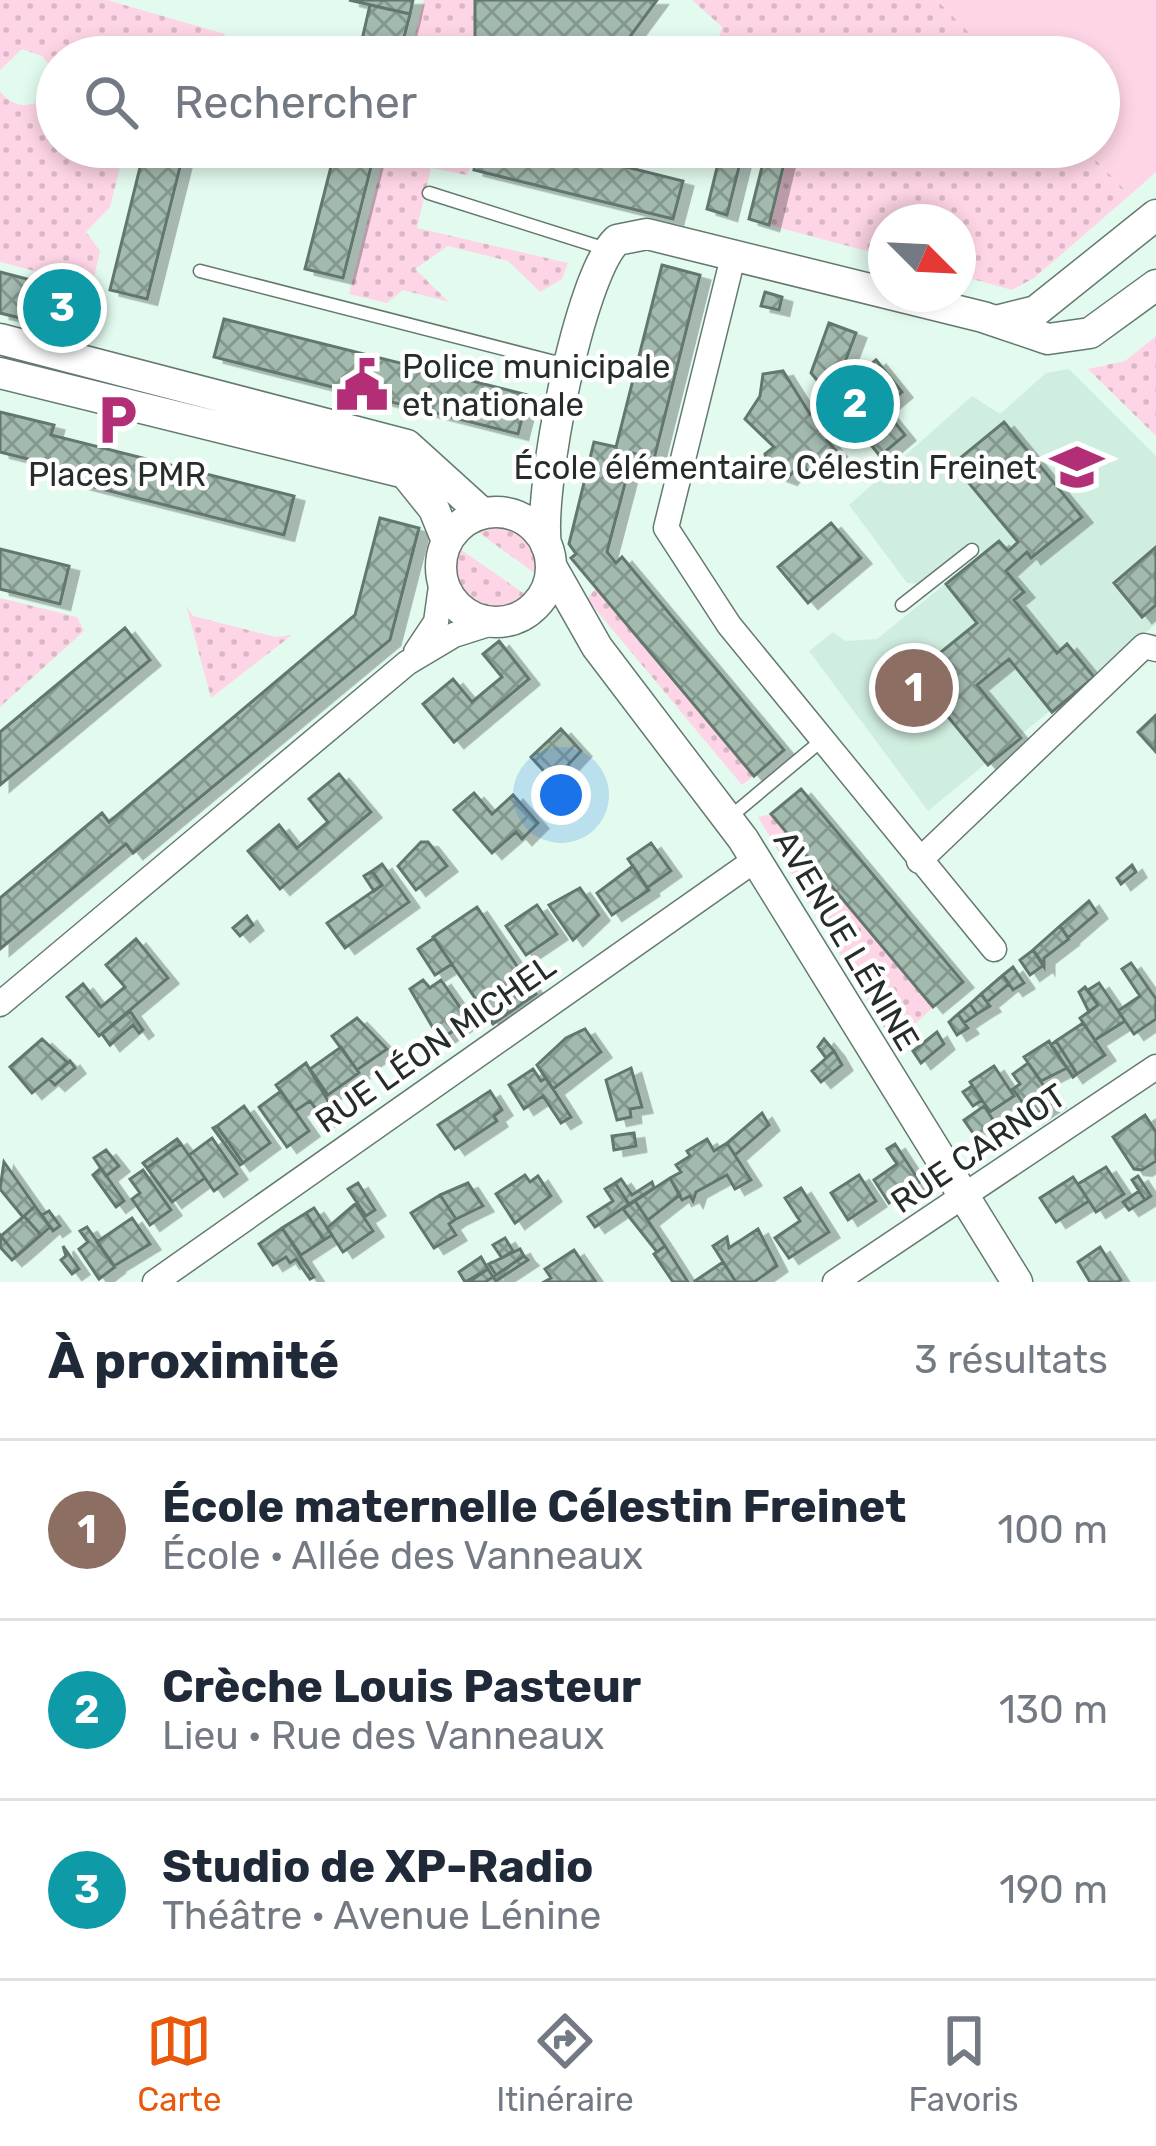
<!DOCTYPE html>
<html lang="fr">
<head>
<meta charset="utf-8">
<style>
  :root { --surface:#fff; --page:#f6f6f7; --text:#1f2937; --muted:#747a83; --line:#e0e1e3; --accent:#ea580c }
  body { margin:0; font-family:Rubik,sans-serif; background:var(--page); color:var(--text) }
  .compass { position:absolute; left:868px; top:204px; width:108px; height:108px; border-radius:50%; background:var(--surface); box-shadow:0 6px 18px #0003; rotate:114deg }
  .you { position:absolute; left:561px; top:795px; width:42px; height:42px; margin:-30px; border:9px solid #fff; border-radius:50%; background:#1a73e8; box-shadow:0 0 0 18px #1a73e833 }
  .badge { display:grid; place-items:center; width:78px; height:78px; border-radius:50%; background:var(--accent); color:#fff; font-size:39px; font-weight:700 }
  .pin { position:absolute; translate:-50% -50%; border:6px solid #fff; box-shadow:0 3px 12px #0006 }
  .list { margin:0; padding:0; list-style:none }
  h2 { display:flex; justify-content:space-between; align-items:center; height:156px; margin:0; padding:0 48px; font-size:51px }
  h2 small { font-size:39px; font-weight:400; color:var(--muted) }
  .list li { display:grid; grid-template-columns:78px 1fr auto; gap:36px; align-items:center; box-sizing:border-box; height:180px; padding:0 48px; border-top:3px solid var(--line) }
  .list b { display:block; font-size:45px; white-space:nowrap }
  .list p { margin:0; font-size:39px; white-space:nowrap; color:var(--muted) }
  .list em { font-size:39px; font-style:normal; color:var(--muted) }
  .icon { flex:none; width:66px; height:66px; fill:none; stroke:currentColor; stroke-width:2; stroke-linecap:round; stroke-linejoin:round }
  .map { position:relative; flex:none; width:1156px; height:1282px; overflow:hidden }
  .search { position:absolute; background:var(--surface); box-shadow:0 6px 18px #0003; left:36px; right:36px; top:36px; height:132px; display:flex; align-items:center; gap:30px; box-sizing:border-box; padding:0 42px; border-radius:66px; color:var(--muted); font-size:45px }
  .sheet { height:696px; background:var(--surface) }
  nav { display:flex; justify-content:space-around; align-items:center; box-sizing:border-box; height:168px; border-top:3px solid var(--line); background:var(--surface); font-size:33px; color:var(--muted) }
  nav a { display:grid; justify-items:center; gap:6px }
  nav .on { color:var(--accent) }
  .map>svg:first-child { display:block }
</style>
</head>
<body>
<div class="map">
<svg width="1156" height="1282" viewBox="0 0 1156 1282">
  <defs>
    <pattern id="grass-dots" width="8" height="8" patternUnits="userSpaceOnUse" patternTransform="scale(3)"><rect width="8" height="8" fill="#fed5e6"/><path d="M2 2h.1M6 6h.1" fill="none" stroke="#dab7c5" stroke-width="1.8" stroke-linecap="round"/></pattern>
    <pattern id="building-cross-hatch" width="8" height="8" patternUnits="userSpaceOnUse" patternTransform="scale(3)"><rect width="8" height="8" fill="#a3baaf"/><path d="M0 0l8 8M0 8l8-8" fill="none" stroke="#85988e"/></pattern>
    <filter id="shadow"><feDropShadow dx="10" dy="5.5" stdDeviation="0" flood-color="#0004"/></filter>
  </defs>
  <rect width="100%" height="100%" fill="#e3fbef"/>
  <path fill="#d0eedf" d="M1069,369L1156,456V624L928,811L809,651L833,632L846,641L877,639L983,553L973,541L920,584L907,583L849,505L972,396L1000,414L1046,373Z"/>
  <path fill="url(#grass-dots)" d="M0,0H107L225,34L219,57H57V147H125L110,207L86,232L100,251L92,286L0,262V91C16,112 37,108 54,90L55,71L42,56L22,49L0,70Z
    M424,0H475V37L553,57H409Z
    M692,0H937L993,57H726L715,52L722,27Z
    M386,147H477L467,175L431,168L417,228L568,263L562,279L540,292L508,261L448,246L415,269L449,302L403,290L387,303L349,294Z
    M546,147H637L627,167Z
    M788,147H1083L1130,195L1034,278L1012,290L958,275V222H886V256L769,225Z
    M1156,336V436L1088,369L1125,361Z
    M498,523L532,540L540,577L474,529Z
    M457,547L529,597L501,611L467,600L453,575Z
    M596,588L754,776L742,785L587,599Z
    M0,598L77,617L84,631L0,707Z
    M186,605L193,616L276,637L292,635L211,698Z
    M771,814L933,1007L894,1044L758,817Z"/>
  <path fill="#fed5e6" d="M937,0H1156V172L1130,195L1083,147H1099V57H993Z"/>
  <path fill="url(#building-cross-hatch)" stroke="#62776d" stroke-width="3" filter="url(#shadow)" d="M349,0H413L410,14Z
    M475,0H657L615,57H553L475,37Z
    M370,5L410,14L399,57H358Z
    M145,147H185L147,299L110,290Z
    M336,147H376L343,278L305,269Z
    M479,147H546L683,181L673,219L474,170Z
    M722,147H744L727,215L707,209Z
    M767,147H788L769,225L749,219Z
    M662,265L700,275L654,459L633,453L607,552L616,563L622,557L784,750L754,776L571,558L576,554L569,544L594,442L616,447Z
    M0,272L85,294L76,332L0,313Z
    M47,284L85,294L76,332L39,322Z
    M765,292L782,297L779,310L761,306Z
    M224,319L528,395L518,434L214,357Z
    M829,323L856,333L845,362L856,377L876,360L902,392L883,408L905,435L880,456L851,420L827,440L837,452L829,471L810,473L801,463L787,479L768,472L765,454L774,447L745,419L760,396L763,374L783,371L810,414L831,397L811,373Z
    M0,412L54,425L51,435L294,496L284,535L42,474L44,463L0,452Z
    M1004,422L1082,517L1031,558L1027,552L1006,571L1024,592L1014,600L1057,653L1067,644L1094,677L1052,712L1009,659L977,685L1021,738L988,765L944,712L955,703L925,665L977,623L946,584L999,541L1008,551L1018,542L953,464Z
    M380,518L419,528L390,640L133,853L126,844L0,949V898L102,813L109,822L355,615Z
    M831,523L861,558L808,603L778,567Z
    M1156,547V605L1142,617L1114,583Z
    M0,549L69,566L60,604L0,589Z
    M125,628L150,660L0,785V732Z
    M499,641L529,679L454,742L423,704L453,679L472,702L502,677L483,654Z
    M1156,715V752L1138,732Z
    M561,729L581,751L553,781L531,757Z
    M339,774L371,812L280,889L248,851L279,825L297,848L328,822L309,799Z
    M801,789L963,982L933,1007L771,814Z
    M474,793L492,814L513,795L538,823L522,839L516,832L492,853L454,810Z
    M421,842H428L447,866L416,890L398,866Z
    M651,843L671,871L647,888L628,859Z
    M382,864L409,902L345,948L327,923L382,885L372,871Z
    M1132,865L1136,872L1121,884L1117,878Z
    M633,866L649,890L612,915L597,893Z
    M372,871L382,885L374,891L364,876Z
    M580,888L599,915L573,940L549,905Z
    M1089,901L1097,913L1068,938L1060,926Z
    M537,905L557,934L526,955L506,926Z
    M477,907L536,994L493,1024L433,937Z
    M247,916L253,925L240,936L233,928Z
    M1060,926L1069,939L1044,958V967L1033,950Z
    M434,938L452,964L435,975L418,949Z
    M136,939L168,978L99,1036L67,997L83,984L101,1007L125,987L106,965Z
    M1033,950L1044,965L1030,975L1020,960Z
    M1131,963L1156,999V1019L1134,1034L1118,1011L1140,996L1122,969Z
    M1013,967L1024,983L1013,990L1003,975Z
    M1003,975L1009,984L987,1002L981,994Z
    M423,980L430,988L441,980L469,1020L444,1037L439,1038L410,989Z
    M1099,983L1125,1021L1095,1040L1080,1018L1098,1005L1088,990Z
    M1085,987L1098,1005L1089,1012L1079,992Z
    M981,994L990,1006L977,1014L970,1004Z
    M970,1004L977,1014L964,1023L958,1014Z
    M130,1011L143,1030L139,1033L133,1025L110,1045L102,1034Z
    M958,1014L968,1028L957,1035L949,1022Z
    M357,1018L387,1049L357,1070L332,1036Z
    M1083,1023L1105,1055L1077,1074L1056,1041Z
    M585,1029L601,1052L553,1089L537,1065L566,1038Z
    M937,1032L944,1044L921,1063L913,1051Z
    M42,1039L68,1063L32,1093L10,1067Z
    M824,1039L834,1051L826,1058L818,1047Z
    M1049,1041L1067,1068L1041,1081L1024,1057Z
    M1056,1041L1077,1074L1073,1077L1051,1045Z
    M341,1047L359,1073L328,1095L310,1069Z
    M834,1051L842,1065L821,1082L812,1071Z
    M70,1061L75,1068L55,1085L49,1079Z
    M306,1063L335,1113L324,1121L310,1101L295,1111L276,1085Z
    M1028,1063L1055,1102L1033,1117L1013,1089L1020,1084L1013,1074Z
    M994,1066L1014,1096L990,1112L970,1082Z
    M631,1068L642,1107L630,1109L631,1117L617,1120L606,1080Z
    M533,1069L541,1081L546,1078L571,1117L561,1123L543,1096L524,1109L509,1085Z
    M972,1086L982,1100L973,1106L963,1092Z
    M281,1091L309,1131L287,1147L259,1107Z
    M490,1091L502,1110L494,1116L497,1121L455,1149L438,1125Z
    M244,1106L270,1143L243,1163L217,1126Z
    M984,1106L999,1129L980,1143L964,1120Z
    M762,1113L769,1125L735,1155L727,1143Z
    M1145,1115L1156,1132V1161L1142,1170L1134,1169L1113,1137Z
    M217,1126L243,1163L240,1165L213,1128Z
    M634,1133L636,1146L614,1150L612,1136Z
    M212,1138L237,1174L214,1191L189,1155Z
    M177,1139L181,1144L147,1168L143,1163Z
    M707,1139L714,1151L727,1143L751,1180L735,1189L727,1175L696,1192L693,1201L690,1196L682,1200L670,1178L681,1172L676,1165L690,1156L687,1151Z
    M181,1144L205,1178L172,1202L147,1168Z
    M895,1144L920,1182L889,1203L874,1180L897,1164L887,1149Z
    M106,1150L119,1166L106,1176L94,1158Z
    M4,1162L35,1206L23,1217L0,1189Z
    M1106,1167L1124,1194L1096,1212L1078,1184Z
    M101,1168L124,1201L116,1207L93,1175Z
    M143,1170L171,1210L150,1225L132,1199L140,1193L130,1179Z
    M525,1175L530,1182L538,1176L551,1196L515,1223L496,1194Z
    M859,1175L876,1201L848,1220L831,1193Z
    M1138,1176L1151,1196L1145,1200L1132,1180Z
    M1073,1177L1089,1201L1056,1222L1040,1198Z
    M670,1178L680,1195L648,1220L635,1201Z
    M621,1179L632,1195L652,1182L654,1188L629,1204L615,1183Z
    M358,1183L375,1210L366,1216L348,1189Z
    M468,1183L483,1206L456,1219L440,1195Z
    M615,1183L629,1204L595,1227L588,1217L613,1201L605,1189Z
    M801,1188L829,1232L789,1258L775,1238L800,1221L785,1198Z
    M1139,1191L1145,1200L1129,1210L1123,1202Z
    M440,1195L456,1219L449,1224L456,1235L434,1248L411,1213Z
    M635,1201L665,1246L657,1252L623,1209Z
    M355,1204L373,1231L343,1252L327,1228Z
    M35,1206L50,1227L41,1235L24,1216Z
    M314,1208L332,1235L324,1240L306,1213Z
    M49,1211L60,1226L53,1231L42,1215Z
    M306,1213L324,1240L301,1255L282,1228Z
    M24,1216L41,1235L17,1256L1,1236Z
    M132,1218L150,1244L114,1266L97,1242Z
    M87,1227L115,1267L99,1279L79,1249L88,1242L80,1231Z
    M282,1228L314,1277L310,1279L296,1259L290,1263L286,1257L273,1265L259,1244Z
    M758,1229L777,1266L754,1282H736L713,1246L727,1237L729,1248Z
    M1,1236L17,1256L12,1260L0,1247Z
    M505,1238L513,1251L502,1258L493,1245Z
    M63,1246L79,1269L72,1274L61,1260L66,1256Z
    M665,1246L688,1282H673L654,1254Z
    M1100,1247L1121,1280L1117,1282H1090L1078,1262Z
    M520,1249L524,1256L496,1275L489,1264Z
    M574,1250L596,1282H544L551,1278L545,1269Z
    M524,1256L528,1260L496,1281L493,1277Z
    M481,1257L488,1269L465,1282L459,1272Z
    M723,1262L736,1282H696L695,1281Z
    M488,1269L493,1277L485,1282H469Z"/>
  <g fill="none" stroke-linecap="round" stroke-linejoin="round">
    <g stroke="#64796f" stroke-width="15">
      <path id="service" d="M624,45L642,57
        M676,57L715,52L726,57
        M429,193L606,249
        M200,271L570,366
        M902,605L972,550
        M730,817L821,741"/>
    </g>
    <g stroke="#64796f" stroke-width="27">
      <path id="minor" d="M733,257L666,528L729,625L994,949
        M416,652L436,622L442,579
        M919,861L1144,646L1156,649
        M0,1004L407,663L454,635L495,622
        M155,1282L755,860
        M835,1282L1156,1067"/>
    </g>
    <g stroke="#64796f" stroke-width="33">
      <path id="tertiary" d="M996,321L1036,311L1156,215
        M0,339L407,445L482,513
        M0,373L405,473L434,509L447,541
        M441 567a55 55 0 1 1 110 0a55 55 0 1 1-110 0Z
        M546,545C538,491 579,275 617,240L647,234L983,317L1048,339L1090,333L1156,285
        M551,566L597,647L743,839L1017,1282"/>
    </g>
    <use href="#service" stroke="#fff" stroke-width="12"/>
    <use href="#minor" stroke="#fff" stroke-width="24"/>
    <use href="#tertiary" stroke="#fff" stroke-width="30"/>
  </g>
  <defs>
    <g id="civic-bare" transform="scale(4.14)"><path d="M-.6-6.5H3V-4.5H.6V-3L4-1V1h2V6H-6V1h2V-1L-.6-3ZM-1.2 2.5V6h2.4V2.5Z" fill="#b22f78" stroke="#fff" stroke-width="2.5" paint-order="stroke"/></g>
    <g id="parking-bare" transform="scale(4.14)"><path d="M-3.5-5.5H1a3.5 3.5 0 0 1 0 7H-1V5.5H-3.5ZM-1-3.4V-.6H.8a1.4 1.4 0 0 0 0-2.8Z" fill="#b22f78" stroke="#fff" stroke-width="2.5" paint-order="stroke"/></g>
    <g id="school-bare" transform="scale(4.14)"><path d="M0-5L7-2L0 1L-7-2ZM-4 1L0 2.5L4 1V4Q0 6-4 4Z" fill="#b22f78" stroke="#fff" stroke-width="2.5" paint-order="stroke"/></g>
  </defs>
  <g fill-rule="evenodd">
    <use href="#civic-bare" x="362" y="385"/>
    <use href="#parking-bare" x="117" y="420"/>
    <use href="#school-bare" x="1077" y="467"/>
  </g>
  <g text-anchor="middle" stroke-width="9" stroke-linejoin="round" paint-order="stroke">
    <g font-size="33" fill="#242d29" stroke="#fff" text-anchor="start">
      <text x="402" y="378">Police municipale<tspan x="402" dy="38">et nationale</tspan></text>
      <text x="1037" y="479" text-anchor="end">École élémentaire Célestin Freinet</text>
      <text x="117" y="486" text-anchor="middle">Places PMR</text>
    </g>
    <g font-size="33" fill="#242d29" stroke="#fff">
      <text transform="translate(847 940) rotate(59)" y="12">AVENUE LÉNINE</text>
      <text transform="translate(435 1043) rotate(-35)" y="12">RUE LÉON MICHEL</text>
      <text transform="translate(978 1148) rotate(-34)" y="12">RUE CARNOT</text>
    </g>
  </g>
</svg>
<svg class="compass" viewBox="-18 -18 36 36"><path d="M0-13l5 13h-10z" fill="#e53935"/><path d="M0 13l5-13h-10z" fill="#747a83"/></svg>
<div class="you"></div>
<div class="pin badge" style="left:914px;top:688px;background:#8d6e63">1</div>
<div class="pin badge" style="left:855px;top:404px;background:#0f9aa8">2</div>
<div class="pin badge" style="left:62px;top:308px;background:#0f9aa8">3</div>
<div class="search"><svg class="icon" aria-label="search" viewBox="0 0 24 24"><circle cx="10" cy="10" r="6"/><path d="M15 15l6 6"/></svg>Rechercher</div>
</div>
<section class="sheet">
<h2>À proximité<small>3 résultats</small></h2>
<ul class="list">
<li><span class="badge" style="background:#8d6e63">1</span><div><b>École maternelle Célestin Freinet</b><p>École · Allée des Vanneaux</p></div><em>100 m</em></li>
<li><span class="badge" style="background:#0f9aa8">2</span><div><b>Crèche Louis Pasteur</b><p>Lieu · Rue des Vanneaux</p></div><em>130 m</em></li>
<li><span class="badge" style="background:#0f9aa8">3</span><div><b>Studio de XP-Radio</b><p>Théâtre · Avenue Lénine</p></div><em>190 m</em></li>
</ul>
</section>
<nav>
<a class="on"><svg class="icon" aria-label="map" viewBox="0 0 24 24"><path d="M3 6l6-2 6 2 6-2v14l-6 2-6-2-6 2zM9 4v14M15 6v14"/></svg>Carte</a>
<a><svg class="icon" aria-label="directions" viewBox="0 0 24 24"><path d="M12 3l9 9-9 9-9-9zM9 14v-3h6M13 9l2 2-2 2"/></svg>Itinéraire</a>
<a><svg class="icon" aria-label="saved" viewBox="0 0 24 24"><path d="M7 4h10v16l-5-4-5 4z"/></svg>Favoris</a>
</nav>
</body>
</html>
